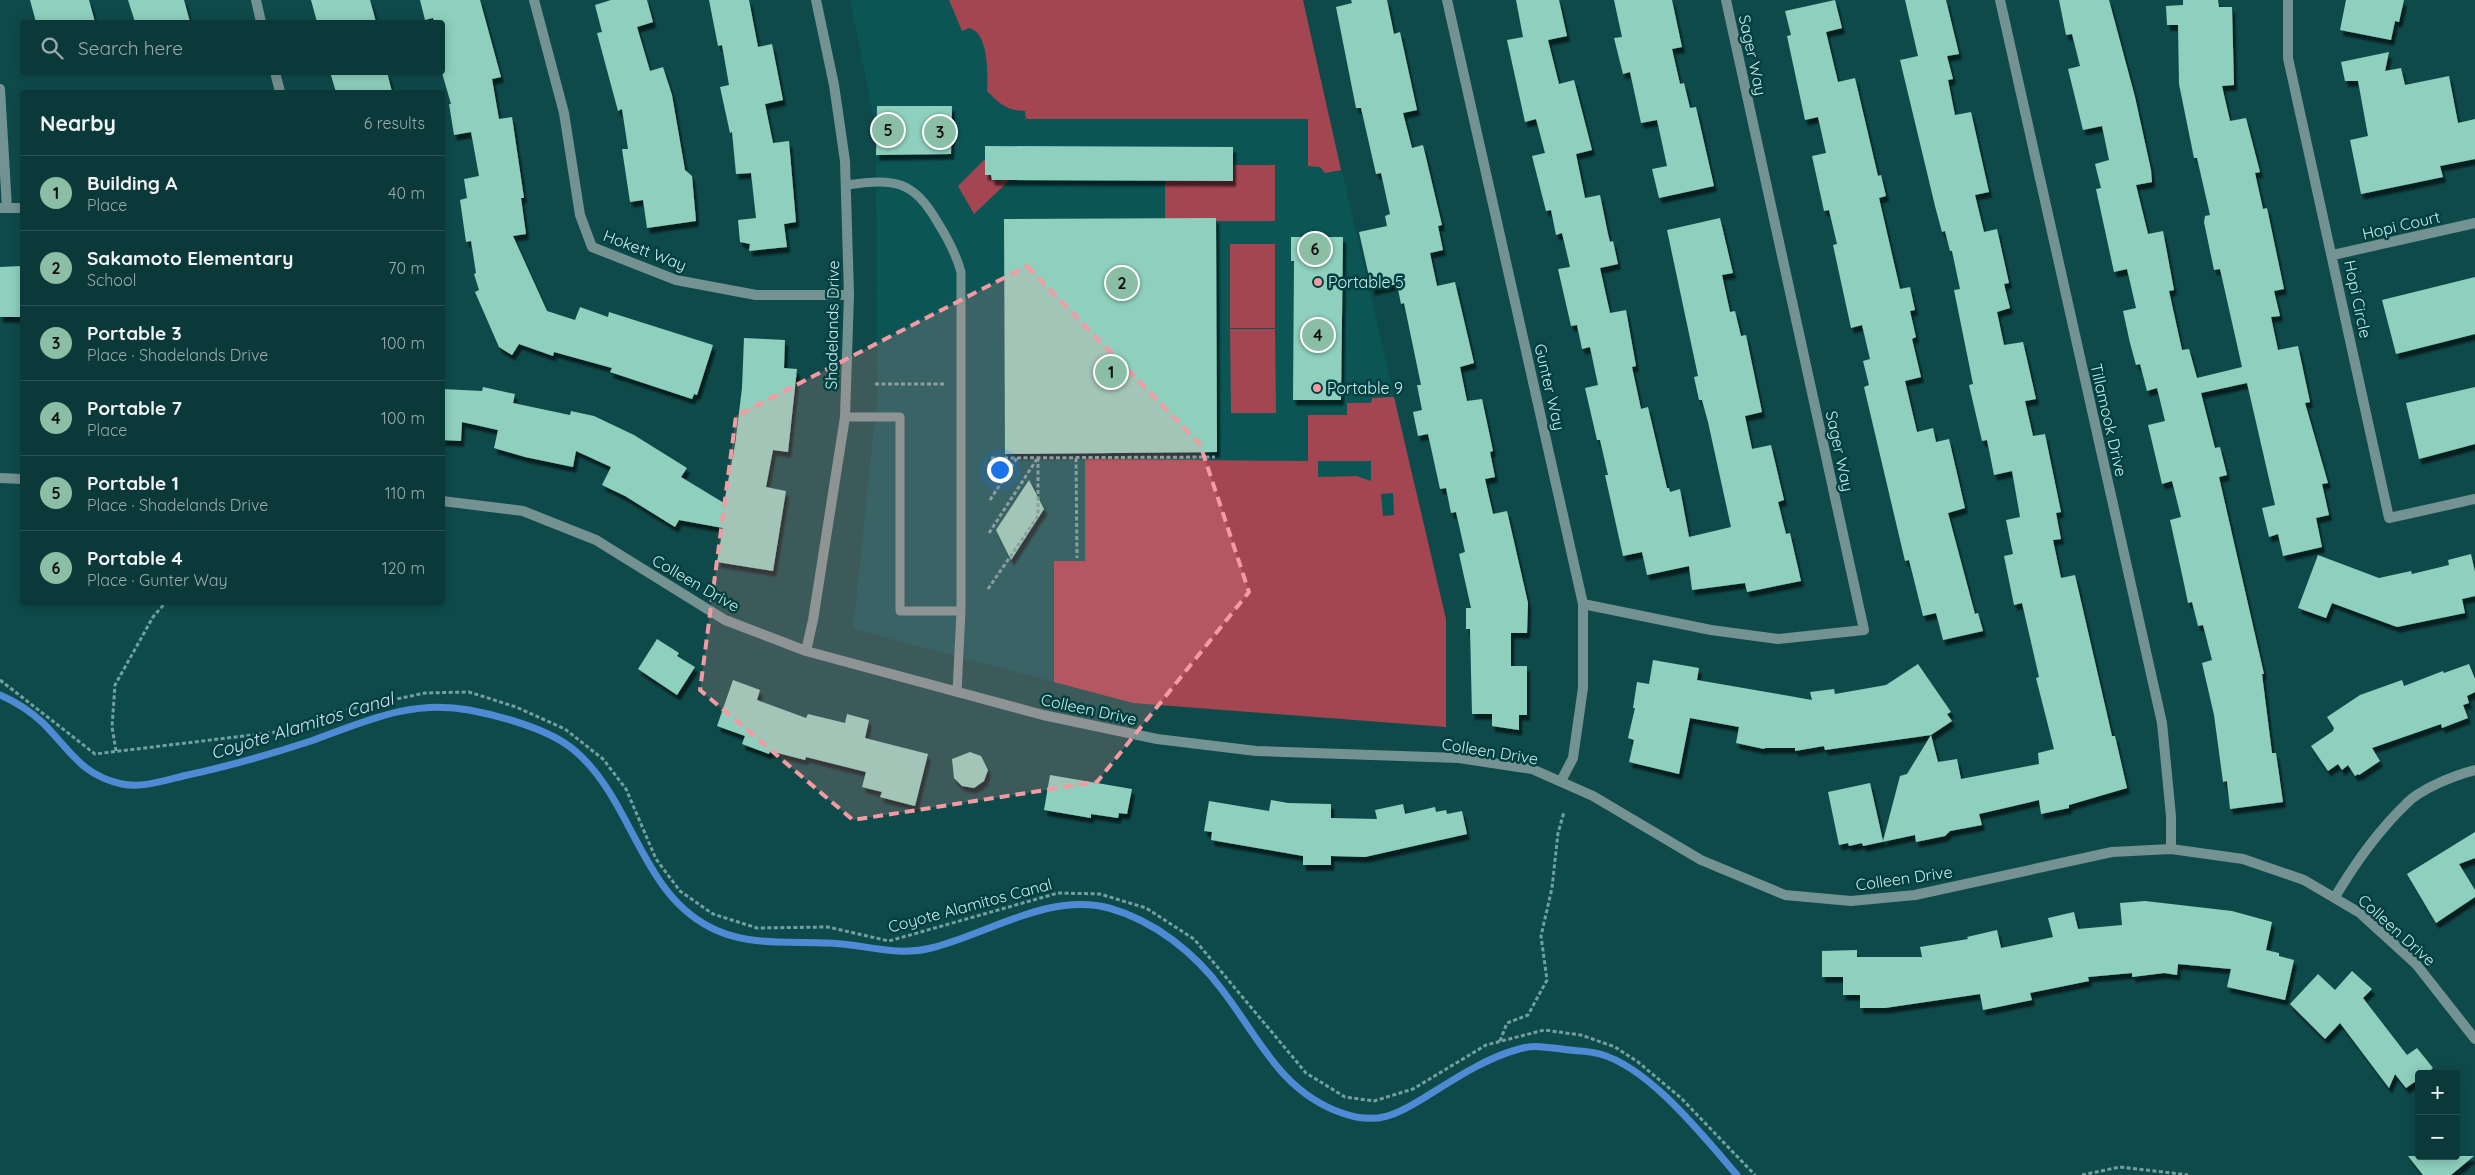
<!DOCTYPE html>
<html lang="en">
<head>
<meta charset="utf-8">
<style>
  :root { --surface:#0b3838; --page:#194343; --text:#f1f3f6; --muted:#9aacae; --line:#2b5253; --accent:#8abfa5 }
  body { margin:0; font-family:Quicksand,sans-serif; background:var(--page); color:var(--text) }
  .controls { position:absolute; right:15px; bottom:15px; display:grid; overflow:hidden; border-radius:5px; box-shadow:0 2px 12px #0003 }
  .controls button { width:45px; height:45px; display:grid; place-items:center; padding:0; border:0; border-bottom:1px solid var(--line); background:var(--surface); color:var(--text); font:25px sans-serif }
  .you { position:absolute; left:999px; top:469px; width:18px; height:18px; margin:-12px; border:4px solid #fff; border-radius:50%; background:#1a73e8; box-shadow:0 0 0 8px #1a73e833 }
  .badge { display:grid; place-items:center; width:32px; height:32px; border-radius:50%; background:var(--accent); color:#111; font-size:16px; font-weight:700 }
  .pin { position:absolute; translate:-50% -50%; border:2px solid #fff; box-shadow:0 1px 5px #0006 }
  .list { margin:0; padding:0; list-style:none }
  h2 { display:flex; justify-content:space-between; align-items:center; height:65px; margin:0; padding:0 20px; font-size:21px }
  h2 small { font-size:16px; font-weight:400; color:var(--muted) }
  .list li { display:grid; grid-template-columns:32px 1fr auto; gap:15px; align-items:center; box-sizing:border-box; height:75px; padding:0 20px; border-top:1px solid var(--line) }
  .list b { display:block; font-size:19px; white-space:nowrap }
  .list p { margin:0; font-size:16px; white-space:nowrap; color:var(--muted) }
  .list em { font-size:16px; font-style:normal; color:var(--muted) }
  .icon { flex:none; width:28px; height:28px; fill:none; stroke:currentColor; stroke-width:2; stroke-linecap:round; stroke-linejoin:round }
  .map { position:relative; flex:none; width:2475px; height:1175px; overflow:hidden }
  .search { position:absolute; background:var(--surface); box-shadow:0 2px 12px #0003; left:20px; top:20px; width:425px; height:55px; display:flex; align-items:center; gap:12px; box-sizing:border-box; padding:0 18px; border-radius:5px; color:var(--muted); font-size:19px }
  .panel { position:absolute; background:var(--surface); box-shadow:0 2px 12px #0003; left:20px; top:90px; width:425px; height:515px; border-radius:5px }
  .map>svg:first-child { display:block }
</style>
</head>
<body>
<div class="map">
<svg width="2475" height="1175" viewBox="0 0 2475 1175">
  <defs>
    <filter id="shadow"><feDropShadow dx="3" dy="5.5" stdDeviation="1" flood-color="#0009"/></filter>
  </defs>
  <rect width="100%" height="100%" fill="#0f4a4a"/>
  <path fill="#0b5555" d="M850,0H1302L1446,619V727L1133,703L853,629L877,399L876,129Z"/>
  <path fill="#a44652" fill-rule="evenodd" d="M949,0H1303L1341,170L1325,173L1320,167L1308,166V119H1026L1025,111C1007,111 999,103 987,91C988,76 989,32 969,28L962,31Z
    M994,150L1014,176L974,214L958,186Z
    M1165,165H1275V221H1165Z
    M1230,244H1275V328H1230Z
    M1230,329H1275L1276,413H1231Z
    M1394,397L1446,619V727L1133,703L1054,682V561H1085V459L1308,461V415H1347V403H1371L1372,398ZM1318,461H1371V481L1356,476L1318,477ZM1393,493L1394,515L1383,516L1381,494Z"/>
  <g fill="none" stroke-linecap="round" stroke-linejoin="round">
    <path stroke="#4f8bd5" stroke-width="7" d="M0,695C16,702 30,711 43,723C70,750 81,775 122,784C142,788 163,781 183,776C226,767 268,755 311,741C364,722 411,699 469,710C501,716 549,729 574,750C635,801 640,898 718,931C753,946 793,941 829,943C864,944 896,957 931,948C988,934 1049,892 1109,908C1155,921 1195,953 1223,991C1259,1038 1281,1092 1342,1113C1378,1126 1397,1114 1427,1096C1456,1078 1486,1058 1519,1049C1535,1044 1552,1048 1569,1050C1579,1051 1590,1051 1600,1054C1650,1068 1703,1136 1737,1175"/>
  </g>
  <path fill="#8ed0bd" filter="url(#shadow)" d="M30,0H89L95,22H36Z
    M128,0H184L190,22H135Z
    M311,0H370L376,22H317Z
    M420,0H480L501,77L492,79L499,119L512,117L524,198H521L526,234L513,236L547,311L575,320L580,307L608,317L609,312L713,345L697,395L694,394L692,399L610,372L612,368L554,352L553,356L519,344L512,355L499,347L475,292L479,290L474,274L476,273L471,241L466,242L460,200L467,198L464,179L479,176L471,132L454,135L449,104H451L442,73V22H434L433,18L425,20Z
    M611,0H647L653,22L637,27L650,71L663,67L672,95L685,170L692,176L696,221L647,228L643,200L630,202L622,149H628L622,109L618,111L597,33L602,32L595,5Z
    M709,0H749L758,47L772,44L783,100L765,104L773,143L789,141L796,222L784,224L787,247L749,251L750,244L740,242L738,220L756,218L751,173L736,174L732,132L730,133L720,87L729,85L722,45L718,46Z
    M1351,0H1387L1394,34L1400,32L1417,110L1403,113L1412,148L1423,145L1442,225L1438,226L1443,250L1430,253L1437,286L1455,282L1474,363L1460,367L1467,401L1482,399L1493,451L1490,452L1495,477L1485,479L1493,514L1507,511L1528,603L1527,633H1511V666H1527V715H1519V730L1492,726V714H1472L1470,629H1466V608H1471L1459,554L1465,552L1456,512L1451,513L1446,488L1440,489L1428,434L1418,436L1413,412L1422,410L1417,385H1421L1404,303L1401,304L1397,284L1372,290L1359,232L1387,226L1385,216L1390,214L1381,173L1376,174L1361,108H1356L1336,7L1352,3Z
    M1516,0H1559L1567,36L1548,40L1559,84L1574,80L1592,150L1576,154L1585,198L1600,195L1608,234L1610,242L1613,241L1618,264L1600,268L1610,313L1626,310L1636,366L1632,367L1641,409L1648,407L1667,488H1669L1670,492L1680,489L1689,537L1731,527L1708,422L1702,400H1699L1694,377L1698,376L1667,230L1720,218L1733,273L1722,275L1730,312L1735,311L1741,336L1746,335L1762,412L1745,416L1752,449L1771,445L1784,500L1778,502L1786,534L1790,533L1801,581L1747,592L1745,583L1692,590L1689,566L1647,575L1642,552L1623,556L1605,475H1608L1600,440H1597L1585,388L1598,385L1590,347L1582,349L1577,325L1571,326L1558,269L1570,267L1562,233L1556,235L1551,210L1546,211L1532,156L1545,153L1536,119L1525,122L1507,40L1523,37Z
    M1614,0H1672L1682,47L1672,49L1680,84L1684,83L1690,108L1696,107L1714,186L1659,198L1652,169L1667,166L1657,120L1641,123L1630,72L1623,74L1614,38L1622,37Z
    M1835,0L1842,28L1826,32L1838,82L1855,78L1878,176L1881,175L1886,196L1879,198L1900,289L1910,287L1915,310L1910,311L1916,337L1912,339L1921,377L1905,381L1917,432L1933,428L1936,442L1949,439L1965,508L1948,513L1975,614L1978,613L1983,631L1943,640L1936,613L1923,616L1909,560L1905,561L1864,387L1869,385L1863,361L1870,359L1862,325L1851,328L1833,245L1837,244L1829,210L1824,211L1812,156L1826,153L1818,117L1805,120L1787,36L1791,35L1785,11Z
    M1905,0H1946L1959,54L1947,56L1953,79L1948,80L1955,115L1971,112L1989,192L1975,195L1984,232L1997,229L2009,283L2004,284L2010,308L1997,312L2004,345L2023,342L2036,399L2025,401L2033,436L2045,434L2061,512L2056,513L2061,539L2053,540L2061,578L2075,575L2112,736H2115L2127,788L2069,805V808L2041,814L2039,800L2005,808L1979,814L1982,825L1950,831L1945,836L1916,842L1915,835L1863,846L1862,843L1849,846L1848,843L1839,845L1828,792L1870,783L1883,841L1900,776L1907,774L1931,735L1825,750L1824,746L1795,751V748H1765L1764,749L1736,743L1739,727L1690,718L1679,774L1629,762L1634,740L1628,738L1635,708H1633L1637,682L1649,684L1653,660L1699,668L1697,680L1812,700L1810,692L1834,689L1835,694L1886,685L1918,664L1951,712L1947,714L1952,721L1931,735L1938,762L1957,759L1961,779L2039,764L2038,753L2054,749L2036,678L2039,677L2022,603L2014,605L2004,556L2013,554L2006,520L2020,517L2012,471L1994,475L1987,440L1982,441L1969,385L1973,384L1954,290L1960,289L1952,251H1950L1945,231L1942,232L1935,206L1900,60L1918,56Z
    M2059,0H2109L2135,97L2151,170L2152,182L2136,185L2148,234L2163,231L2174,290L2169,291L2182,350L2189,349L2197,378L2242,367L2220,269L2214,270L2210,251L2204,222L2205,216L2210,215L2197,158H2194L2179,84L2178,25H2167L2166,6L2183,5V0H2218L2219,7H2232L2234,85L2222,86L2230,121L2246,118L2260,172L2255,173L2263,209L2267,208L2284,289L2274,291L2280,316L2271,317L2278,350L2298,346L2310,402L2305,403L2328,483L2322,484L2329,515L2316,518L2322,547L2283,556L2278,534L2269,537L2262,508L2275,505L2247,383L2201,393L2215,448L2220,447L2227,475L2219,477L2264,674H2262L2272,753H2276L2283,802L2230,809L2227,781L2223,782L2214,715L2202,663L2212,660L2203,625L2198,626L2192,602L2188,603L2183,579L2170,520L2181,517L2172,481L2162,484L2148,425L2165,421L2157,388L2147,391L2140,364L2136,365L2130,343L2123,311L2136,308L2127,269L2114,272L2096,189L2101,188L2095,164L2109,160L2102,126L2083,130L2068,69L2080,66L2072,34L2066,35Z
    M2346,0H2404L2399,22L2395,21L2391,40L2340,30Z
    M2389,52L2385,71L2401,68L2405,85L2449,76L2458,123L2475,119V159L2440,166L2443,177L2361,194L2350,140L2368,136L2358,81H2345L2341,62Z
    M330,72H387L392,92H336Z
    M877,106H952L951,154L876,155Z
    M985,146L1233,147V181L992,180L991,175H985Z
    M1216,218L1217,452L1005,454L1004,219Z
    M1291,237H1343L1341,400H1293L1294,261H1291Z
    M21,266L22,317H0V267Z
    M2475,277V334L2396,354L2382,300Z
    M744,338L785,340L784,368L797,369L788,452L773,450L766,487L786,491L773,571L717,562L723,528L679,520L675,527L625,496L602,485L611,467L576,451L573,467L525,457L494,448L498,430L462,422L461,441L442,440V389L482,391L483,387L515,394L513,403L570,415L571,411L594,416L634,435L687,468L681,477L724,503L735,445L742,388Z
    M2475,387V444L2419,459L2406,403Z
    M1029,480L1044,509L1011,560L996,530Z
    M2471,554L2475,572V596L2462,599L2465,613L2397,627L2332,603L2326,618L2298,608L2318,555L2379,578L2411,571L2412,574L2449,565L2448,560Z
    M657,639L679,653L677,656L695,667L677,695L638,669Z
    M2469,664L2475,679V692L2467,696L2469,703L2463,705L2468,718L2442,728L2441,724L2372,748L2380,761L2359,775L2358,774L2355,776L2348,765L2342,770L2338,764L2328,771L2311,746L2333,731L2334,728L2327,717L2360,695L2402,680L2404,686L2443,671L2444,673Z
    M733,680L760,690L757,700L806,718L808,714L845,723L847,714L869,720L865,738L928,754L915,806L880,797L882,792L862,787L866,772L806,757L805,760L770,751L769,754L742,744L745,736L717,726Z
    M970,752L981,756L988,770L984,781L974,788L962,786L954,778L952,759Z
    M1050,775L1132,789L1127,814L1119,813L1118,818L1091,814V818L1044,810Z
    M1271,800L1288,803L1331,804V818L1377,819L1375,810L1403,804L1405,814L1435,807L1436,812L1446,810L1447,814L1462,811L1467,834L1365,857L1331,856V865H1303V856L1211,840L1212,832L1204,831L1209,801L1269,811Z
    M2475,832V858L2459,864L2475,890V897L2436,923L2407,874Z
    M2145,901L2232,911L2272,922L2266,950L2279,953V956L2294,960L2285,1000L2227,987L2231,969L2178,964L2177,975L2164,973L2132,977V973L2088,977L2089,981L2030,993L2032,1000L1983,1010L1980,994L1885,1008H1860V995H1843V977H1822V951L1857,950V957H1922L1920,947L1968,939L1967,937L1997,930L2001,948L2053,937L2048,918L2074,912L2078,929L2122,925L2120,903Z
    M2352,971L2372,989L2363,998L2407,1055L2417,1048L2433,1068L2425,1074H2419V1079L2406,1088L2395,1074L2389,1088L2340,1023L2325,1039L2290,1004L2318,974L2335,990Z
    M2408,1156H2474L2451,1175H2423Z"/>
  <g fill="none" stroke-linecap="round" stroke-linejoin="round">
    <path stroke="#72a0a0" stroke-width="3" stroke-dasharray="4 2.5" stroke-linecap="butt" d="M875,384H944
      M991,458L1215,457
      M1076,458L1077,558
      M990,500L1017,458
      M989,533L1037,459
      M988,589L1038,516V458
      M0,680L95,754L285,731L331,713L425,693L469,692L516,707L565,729L603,759L626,789L656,859L680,891L713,914L757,928L828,927L889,941L1058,893L1100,894L1146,908L1194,939L1306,1073L1345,1097L1374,1101L1413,1089L1486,1045L1544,1030L1581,1035L1615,1047L1638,1062L1681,1098L1755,1175
      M116,751L112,727L115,685L153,617L166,602
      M1500,1041L1507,1023L1528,1015L1547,980L1541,936L1552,888L1558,833L1564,812
      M2082,1175L2120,1167L2188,1175"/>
    <path stroke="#759292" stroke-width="9" d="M847,185C895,178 913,180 938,223C948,239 956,254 961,272V611L957,692
      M845,417H900V611H961"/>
    <path stroke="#759292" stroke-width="10" d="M256,0L261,22
      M534,0L564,113L580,215L592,247L676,280L756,295H849
      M1447,0L1583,604V688L1573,758L1561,781
      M2000,0L2162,723L2171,816V849
      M2288,0V58L2389,518L2475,499
      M275,72L280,92
      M0,89L7,208
      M0,208H22
      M2333,255L2475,223
      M0,478L22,479
      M442,501L523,511L596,540L725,620L806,651L1043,715L1157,739L1256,751L1459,758L1532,769L1593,796L1701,860L1785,895L1851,901L1915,895L2112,852L2171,849L2243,859L2304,880L2360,913L2416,964L2475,1039
      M1583,604L1711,630L1778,639L1864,630L1726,0
      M806,651L813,620L845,417L849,295L845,161L834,85L816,0
      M2335,897C2354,865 2379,830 2406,804C2420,789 2455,775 2475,770"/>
  </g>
  <path fill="#f49aa2" fill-opacity="0.2" stroke="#f49aa2" stroke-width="4" stroke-dasharray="10 6" stroke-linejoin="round" d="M1027,266L1200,444L1249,592L1097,782L853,820L700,690L736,416Z"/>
  <g fill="#f49aa2" stroke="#004040" stroke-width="2">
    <circle cx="1318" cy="282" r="5"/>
    <circle cx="1317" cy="388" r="5"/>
  </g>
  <g text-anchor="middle" stroke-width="5" stroke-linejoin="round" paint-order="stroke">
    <g font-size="16" fill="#c9eceb" stroke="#004040">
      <text transform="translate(1753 55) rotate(78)" y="6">Sager Way</text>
      <text transform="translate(2401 225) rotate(-13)" y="6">Hopi Court</text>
      <text transform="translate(645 250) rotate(21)" y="6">Hokett Way</text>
      <text transform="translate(2358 299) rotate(78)" y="6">Hopi Circle</text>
      <text transform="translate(832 325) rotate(-89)" y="6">Shadelands Drive</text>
      <text transform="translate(1550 387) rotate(77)" y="6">Gunter Way</text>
      <text transform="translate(2109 420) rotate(77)" y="6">Tillamook Drive</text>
      <text transform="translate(1840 451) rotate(78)" y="6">Sager Way</text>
      <text transform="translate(696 583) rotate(30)" y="6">Colleen Drive</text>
      <text transform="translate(1089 709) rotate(12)" y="6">Colleen Drive</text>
      <text transform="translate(1490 751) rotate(9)" y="6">Colleen Drive</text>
      <text transform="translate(1904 878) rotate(-8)" y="6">Colleen Drive</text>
      <text transform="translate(970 905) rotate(-15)" y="6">Coyote Alamitos Canal</text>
      <text transform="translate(2397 930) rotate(42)" y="6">Colleen Drive</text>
    </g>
    <g font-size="16" fill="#c9eceb" stroke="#004040" text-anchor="start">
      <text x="1328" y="288">Portable 5</text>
      <text x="1327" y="394">Portable 9</text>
    </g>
    <g font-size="18" font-style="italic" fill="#d2e2f6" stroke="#004040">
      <text transform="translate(302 726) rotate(-17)" y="6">Coyote Alamitos Canal</text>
    </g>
  </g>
</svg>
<div class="controls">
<button>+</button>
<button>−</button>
</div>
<div class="you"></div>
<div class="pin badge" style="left:1111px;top:372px">1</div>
<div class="pin badge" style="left:1122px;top:283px">2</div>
<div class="pin badge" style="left:940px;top:132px">3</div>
<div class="pin badge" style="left:1318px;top:335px">4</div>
<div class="pin badge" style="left:888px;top:130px">5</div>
<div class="pin badge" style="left:1315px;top:249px">6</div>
<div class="search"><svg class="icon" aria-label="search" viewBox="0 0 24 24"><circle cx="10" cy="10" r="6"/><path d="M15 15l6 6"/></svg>Search here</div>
<section class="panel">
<h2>Nearby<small>6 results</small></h2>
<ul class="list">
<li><span class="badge">1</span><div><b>Building A</b><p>Place</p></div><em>40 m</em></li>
<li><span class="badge">2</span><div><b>Sakamoto Elementary</b><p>School</p></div><em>70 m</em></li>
<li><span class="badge">3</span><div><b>Portable 3</b><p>Place · Shadelands Drive</p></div><em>100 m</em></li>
<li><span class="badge">4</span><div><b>Portable 7</b><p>Place</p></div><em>100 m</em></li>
<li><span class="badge">5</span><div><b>Portable 1</b><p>Place · Shadelands Drive</p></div><em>110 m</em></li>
<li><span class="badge">6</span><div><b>Portable 4</b><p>Place · Gunter Way</p></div><em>120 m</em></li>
</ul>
</section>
</div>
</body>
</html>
